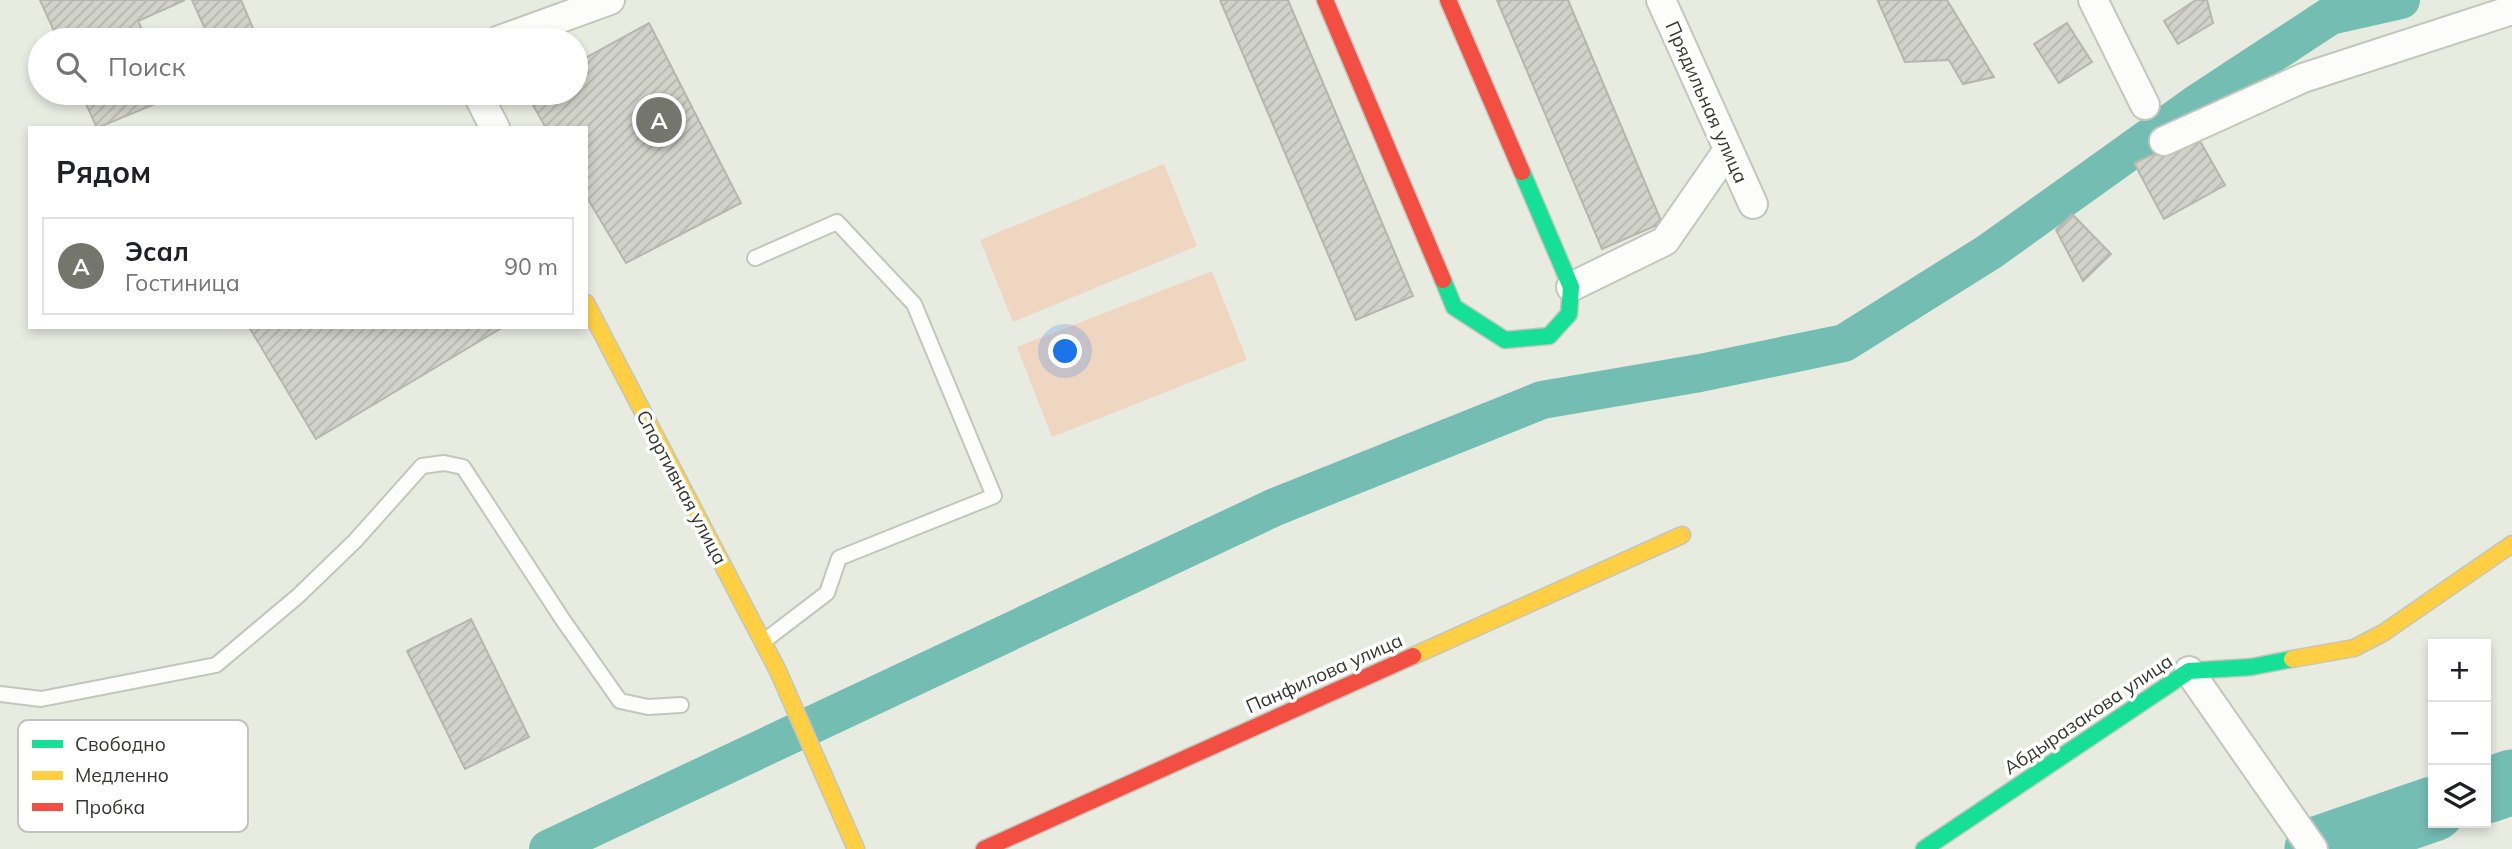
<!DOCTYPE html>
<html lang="ru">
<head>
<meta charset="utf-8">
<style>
  :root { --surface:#fff; --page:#f2f2f2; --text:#202124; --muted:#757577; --line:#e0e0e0; --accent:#74766d }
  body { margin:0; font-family:Mulish,sans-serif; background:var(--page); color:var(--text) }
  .controls { position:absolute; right:21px; bottom:21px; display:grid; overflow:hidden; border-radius:0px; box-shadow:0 4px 10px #0003 }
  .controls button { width:63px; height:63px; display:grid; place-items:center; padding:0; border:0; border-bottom:2px solid var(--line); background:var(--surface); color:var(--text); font:35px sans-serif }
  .you { position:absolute; left:1066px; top:352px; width:24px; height:24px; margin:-18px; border:5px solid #fff; border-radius:50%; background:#1a73e8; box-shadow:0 0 0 10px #1a73e833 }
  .badge { display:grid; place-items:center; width:46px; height:46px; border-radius:50%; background:var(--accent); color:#fff; font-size:23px; font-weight:700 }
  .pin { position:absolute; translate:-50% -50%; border:4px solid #fff; box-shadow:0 2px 7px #0006 }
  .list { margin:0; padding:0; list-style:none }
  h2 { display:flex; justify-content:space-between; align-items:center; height:91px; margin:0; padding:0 28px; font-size:30px }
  h2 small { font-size:23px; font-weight:400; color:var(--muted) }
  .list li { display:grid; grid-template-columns:46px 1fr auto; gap:21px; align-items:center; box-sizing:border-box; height:98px; margin:0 14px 14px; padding:0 14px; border:2px solid var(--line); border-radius:0px }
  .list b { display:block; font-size:26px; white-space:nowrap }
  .list p { margin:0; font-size:23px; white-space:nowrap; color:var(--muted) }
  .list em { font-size:23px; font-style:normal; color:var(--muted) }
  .icon { flex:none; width:38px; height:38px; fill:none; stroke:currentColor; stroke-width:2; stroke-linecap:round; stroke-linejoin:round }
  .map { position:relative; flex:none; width:2512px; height:849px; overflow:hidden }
  .search { position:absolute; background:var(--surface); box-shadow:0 4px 10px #0003; left:28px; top:28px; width:560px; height:77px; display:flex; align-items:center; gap:18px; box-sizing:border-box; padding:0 24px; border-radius:38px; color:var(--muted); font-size:26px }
  .panel { position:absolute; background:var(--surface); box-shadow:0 4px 10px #0003; left:28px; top:126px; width:560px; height:203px; border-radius:0px }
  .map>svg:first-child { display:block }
</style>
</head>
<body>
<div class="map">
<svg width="2512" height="849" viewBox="0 0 2512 849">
  <defs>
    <pattern id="building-hatch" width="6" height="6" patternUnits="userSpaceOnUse" patternTransform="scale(1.75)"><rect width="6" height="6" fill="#d1d2c9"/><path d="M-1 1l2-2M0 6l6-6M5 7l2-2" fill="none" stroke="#b4b5ad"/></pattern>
  </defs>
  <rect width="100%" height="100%" fill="#e8ebe0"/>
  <path fill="#efd6c1" d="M1164,164L1197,246L1013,322L980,240Z
    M1212,271L1247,360L1052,437L1017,347Z"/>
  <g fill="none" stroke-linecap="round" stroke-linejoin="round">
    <path stroke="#74bdb3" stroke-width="38" d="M548,849L1275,507L1542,400L1700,373L1844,343L1989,252L2196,104L2330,16L2401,0"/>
    <path stroke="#74bdb3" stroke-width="65" d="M2486,791L2512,782
      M2317,849L2433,809"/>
  </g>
  <path fill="url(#building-hatch)" stroke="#b6b6ae" stroke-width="2" d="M40,0H185L138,21L147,40H58Z
    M192,0H241L258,40H210Z
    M1220,0H1288L1413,296L1356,320Z
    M1497,0H1568L1662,223L1602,249Z
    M1881,0H1947L1994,77L1963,84L1949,60L1905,62L1878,1Z
    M2196,0H2207L2213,23L2178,44L2164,21Z
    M649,23L741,203L626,263L586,196V128H546L526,93H576V63Z
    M2067,23L2092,62L2059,83L2034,44Z
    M81,93H170L172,97L97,128Z
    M2196,134L2225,185L2164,219L2134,163Z
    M2072,214L2111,254L2083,281L2056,230Z
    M249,327H503L316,439Z
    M471,619L529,737L465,769L407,651Z"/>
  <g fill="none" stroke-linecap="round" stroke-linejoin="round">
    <g stroke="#c3c6bd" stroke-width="18">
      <path id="lane" d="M755,258L837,222L914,304L994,496L839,558L827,593L764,641
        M0,694L41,699L216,665L298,596L355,541L422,466L444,463L463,467L563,620L620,701L648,707L681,705"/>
    </g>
    <g stroke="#c3c6bd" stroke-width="32">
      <path id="street" d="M1661,0L1753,204
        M2093,0L2145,105
        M500,40L610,0
        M477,93L495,128
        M2164,141L2303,78L2512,10
        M1571,287L1665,241L1728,150
        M2189,671L2313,849"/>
    </g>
    <g stroke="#c3c6bd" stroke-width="19">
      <path id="fast" d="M1443,280L1454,307L1505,340L1549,336L1569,314L1571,287L1522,172
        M1924,849L2189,671L2251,667L2292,659"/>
    </g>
    <g stroke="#c3c6bd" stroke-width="19">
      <path id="slow" d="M586,303L778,671L856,849
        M1413,656L1682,535
        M2292,659L2354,648L2383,633L2512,544"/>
    </g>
    <g stroke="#c3c6bd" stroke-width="19">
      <path id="jam" d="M1325,0L1443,280
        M1448,0L1522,172
        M984,849L1413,656"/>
    </g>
    <use href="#lane" stroke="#fcfcfa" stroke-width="14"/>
    <use href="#street" stroke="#fcfcfa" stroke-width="28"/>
    <use href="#fast" stroke="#16e098" stroke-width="16"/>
    <use href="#slow" stroke="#ffcf43" stroke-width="16"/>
    <use href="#jam" stroke="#f24e42" stroke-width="16"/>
  </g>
  <g text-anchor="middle" stroke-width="7" stroke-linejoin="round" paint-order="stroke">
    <g font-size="19" fill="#35372f" stroke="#fff">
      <text transform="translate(1707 102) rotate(66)" y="7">Прядильная улица</text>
      <text transform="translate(682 487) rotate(62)" y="7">Спортивная улица</text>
      <text transform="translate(1324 673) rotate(-24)" y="7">Панфилова улица</text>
      <text transform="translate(2088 714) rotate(-34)" y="7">Абдыразакова улица</text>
    </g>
  </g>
  <rect x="18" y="720" width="230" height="112" rx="10" fill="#fff" stroke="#c2c3c1" stroke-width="2"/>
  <rect x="32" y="740" width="31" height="8" fill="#16e098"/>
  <rect x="32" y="771" width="31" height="9" fill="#ffcf43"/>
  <rect x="32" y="803" width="31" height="8" fill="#f24e42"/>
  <g font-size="19" fill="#35372f">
    <text x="75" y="751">Свободно</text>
    <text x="75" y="782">Медленно</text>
    <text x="75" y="814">Пробка</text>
  </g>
</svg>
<div class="controls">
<button>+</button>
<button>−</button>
<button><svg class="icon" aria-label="layers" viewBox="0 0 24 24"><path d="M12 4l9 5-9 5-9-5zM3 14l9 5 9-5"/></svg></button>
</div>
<div class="you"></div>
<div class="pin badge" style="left:659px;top:120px">A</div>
<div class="search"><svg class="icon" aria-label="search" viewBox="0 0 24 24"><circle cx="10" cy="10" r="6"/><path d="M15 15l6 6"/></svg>Поиск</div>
<section class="panel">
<h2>Рядом<small></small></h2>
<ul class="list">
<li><span class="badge">A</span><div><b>Эсал</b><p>Гостиница</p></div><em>90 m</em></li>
</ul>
</section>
</div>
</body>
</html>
